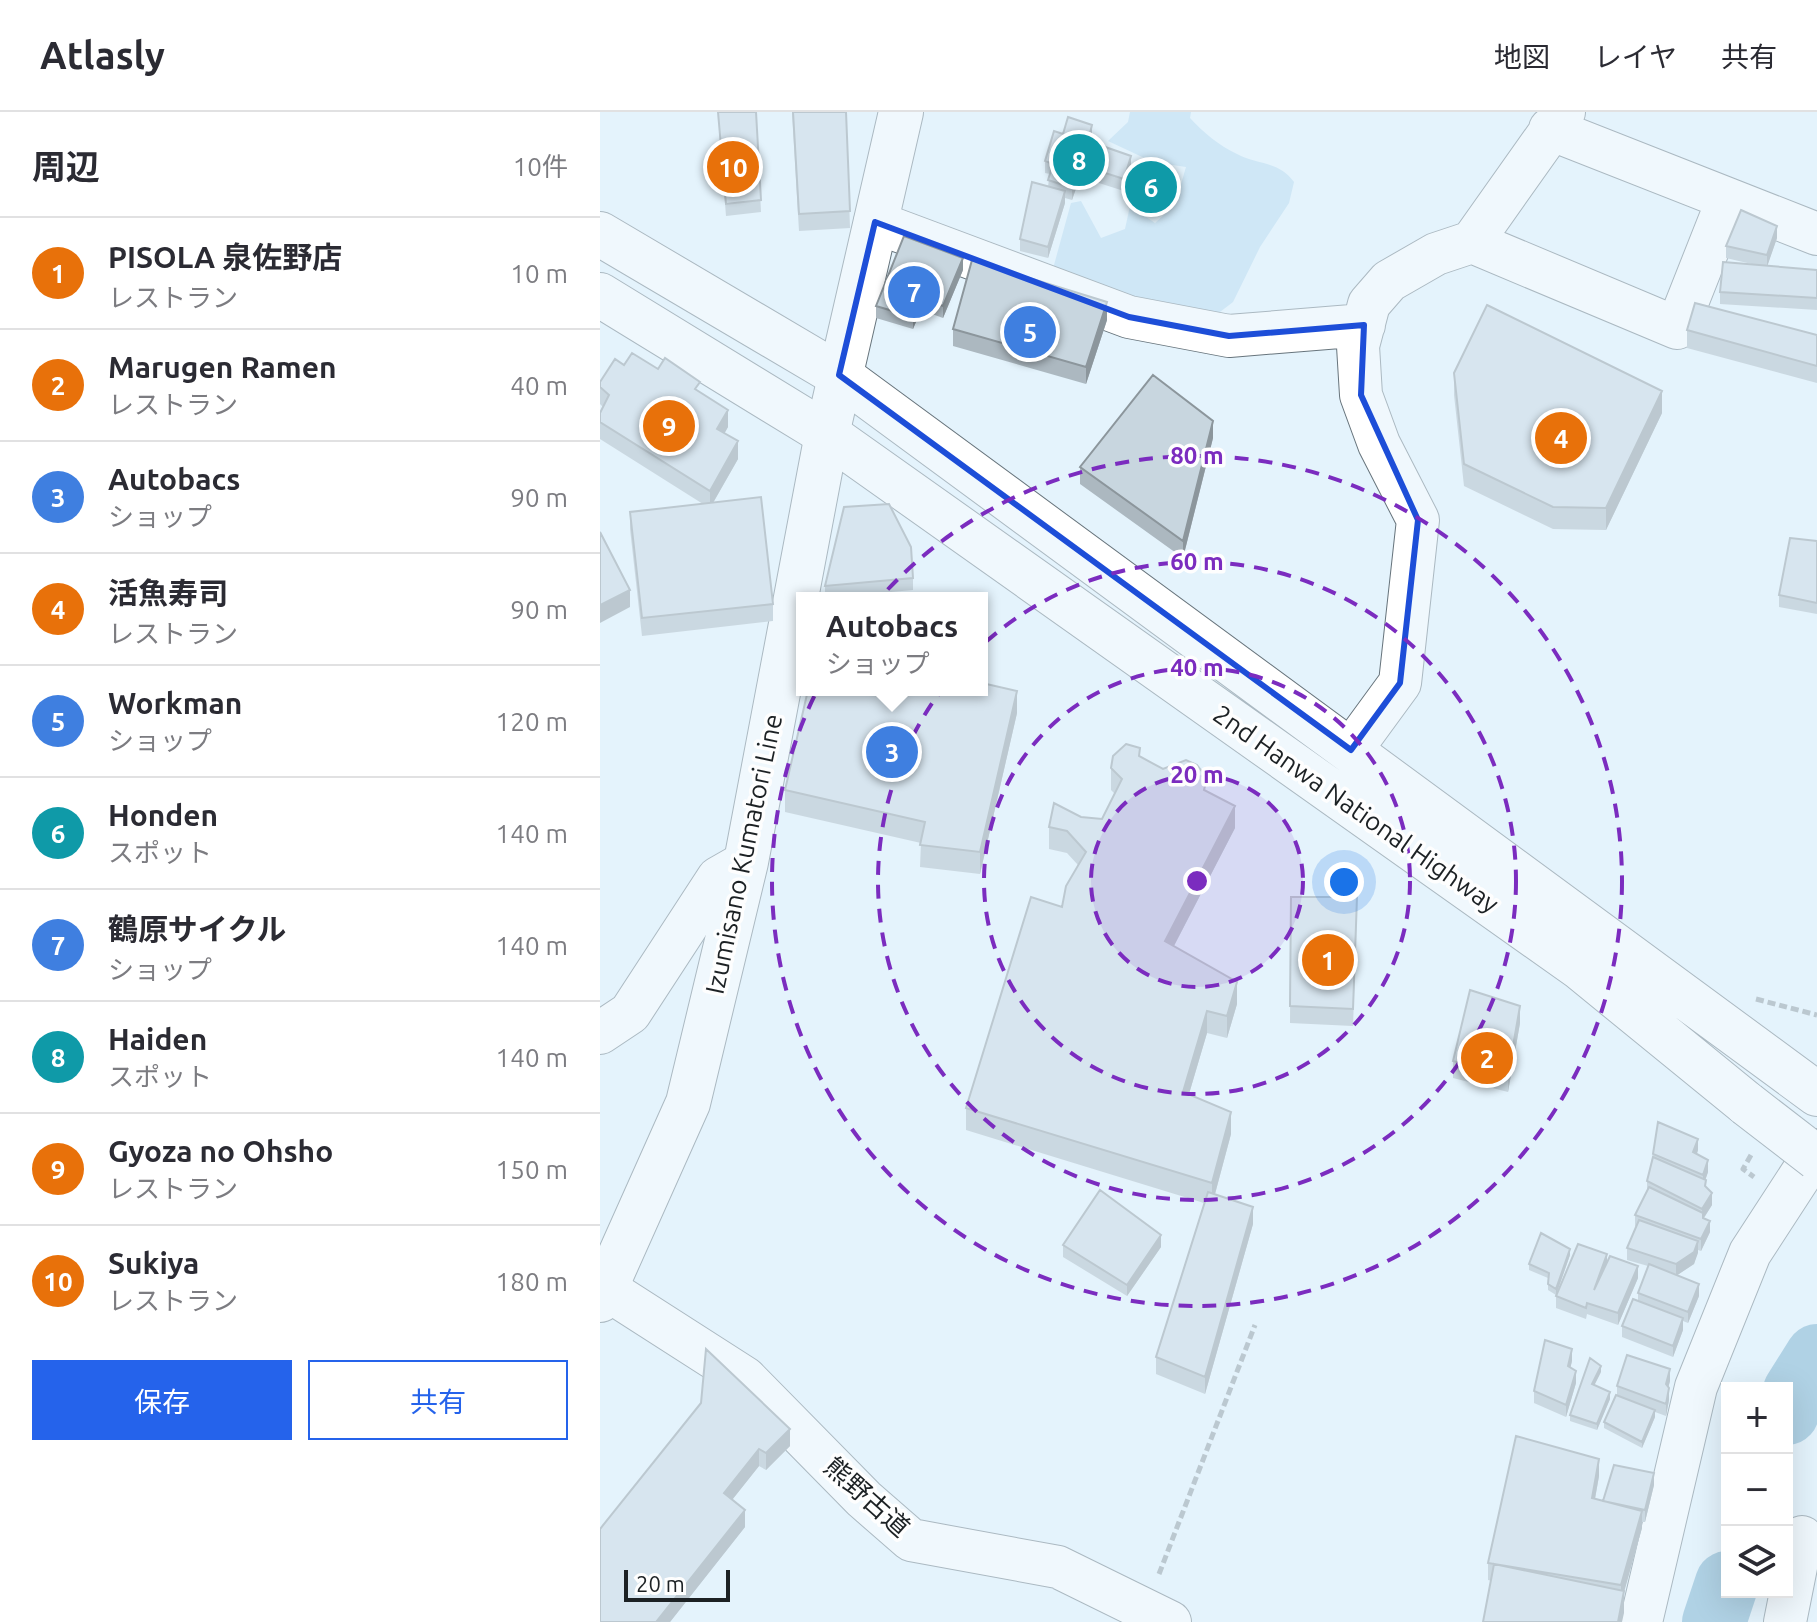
<!DOCTYPE html>
<html lang="ja">
<head>
<meta charset="utf-8">
<style>
  :root { --surface:#fff; --page:#f7f7f7; --text:#2b2b33; --muted:#7c7c81; --line:#e1e1e2; --accent:#2563eb }
  body { margin:0; font-family:Ubuntu,"Noto Sans JP",sans-serif; background:var(--page); color:var(--text) }
  .controls { position:absolute; right:24px; bottom:24px; display:grid; overflow:hidden; border-radius:0px; box-shadow:0 8px 32px #0002 }
  .controls button { width:72px; height:72px; display:grid; place-items:center; padding:0; border:0; border-bottom:2px solid var(--line); background:var(--surface); color:var(--text); font:40px sans-serif }
  .scale { position:absolute; left:24px; bottom:20px; width:106px; box-sizing:border-box; padding-left:8px; border:4px solid #1c2124; border-top:0; font-size:22px; line-height:28px; white-space:nowrap; color:#1c2124; -webkit-text-stroke:6px #fefefe; paint-order:stroke }
  .you { position:absolute; left:744px; top:770px; width:28px; height:28px; margin:-20px; border:6px solid #fff; border-radius:50%; background:#1a73e8; box-shadow:0 0 0 12px #1a73e833 }
  .badge { display:grid; place-items:center; width:52px; height:52px; border-radius:50%; background:var(--accent); color:#fff; font-size:26px; font-weight:700 }
  .pin { position:absolute; translate:-50% -50%; border:4px solid #fff; box-shadow:0 2px 8px #0006 }
  .popup { position:absolute; left:196px; top:480px; width:192px; height:104px; box-sizing:border-box; display:grid; place-content:center; border-radius:0px; background:var(--surface); filter:drop-shadow(0 2px 6px #0005); font-size:26px; white-space:nowrap; color:var(--muted) }
  .popup b { font-size:30px; color:var(--text) }
  .popup::after { content:''; position:absolute; left:50%; top:100%; margin-left:-16px; border:16px solid transparent; border-top-color:var(--surface) }
  .list { margin:0; padding:0; list-style:none }
  h2 { display:flex; justify-content:space-between; align-items:center; height:104px; margin:0; padding:0 32px; font-size:34px }
  h2 small { font-size:26px; font-weight:400; color:var(--muted) }
  .list li { display:grid; grid-template-columns:52px 1fr auto; gap:24px; align-items:center; box-sizing:border-box; height:112px; padding:0 32px; border-top:2px solid var(--line) }
  .list b { display:block; font-size:30px; white-space:nowrap }
  .list p { margin:0; font-size:26px; white-space:nowrap; color:var(--muted) }
  .list em { font-size:26px; font-style:normal; color:var(--muted) }
  .actions { display:flex; gap:16px; padding:24px 32px }
  .actions a { flex:1; padding:18px 0; border:2px solid var(--accent); border-radius:0px; text-align:center; font-size:28px; color:var(--accent) }
  .actions .main { background:var(--accent); color:#fff }
  .icon { flex:none; width:44px; height:44px; fill:none; stroke:currentColor; stroke-width:2; stroke-linecap:round; stroke-linejoin:round }
  .map { position:relative; flex:none; width:1217px; height:1510px; overflow:hidden }
  header { display:flex; align-items:center; gap:48px; box-sizing:border-box; height:112px; padding:0 40px; background:var(--surface); border-bottom:2px solid var(--line) }
  header strong { font-size:38px }
  nav { display:flex; gap:44px; margin-inline-start:auto; font-size:28px }
  main { display:flex }
  aside { flex:1; background:var(--surface) }
  .map>svg:first-child { display:block }
</style>
</head>
<body>
<header>
<strong>Atlasly</strong>
<nav><a>地図</a><a>レイヤ</a><a>共有</a></nav>
</header>
<main>
<aside>
<h2>周辺<small>10件</small></h2>
<ul class="list">
<li><span class="badge" style="background:#e8710a">1</span><div><b>PISOLA 泉佐野店</b><p>レストラン</p></div><em>10 m</em></li>
<li><span class="badge" style="background:#e8710a">2</span><div><b>Marugen Ramen</b><p>レストラン</p></div><em>40 m</em></li>
<li><span class="badge" style="background:#3f7fe0">3</span><div><b>Autobacs</b><p>ショップ</p></div><em>90 m</em></li>
<li><span class="badge" style="background:#e8710a">4</span><div><b>活魚寿司</b><p>レストラン</p></div><em>90 m</em></li>
<li><span class="badge" style="background:#3f7fe0">5</span><div><b>Workman</b><p>ショップ</p></div><em>120 m</em></li>
<li><span class="badge" style="background:#0f9aa8">6</span><div><b>Honden</b><p>スポット</p></div><em>140 m</em></li>
<li><span class="badge" style="background:#3f7fe0">7</span><div><b>鶴原サイクル</b><p>ショップ</p></div><em>140 m</em></li>
<li><span class="badge" style="background:#0f9aa8">8</span><div><b>Haiden</b><p>スポット</p></div><em>140 m</em></li>
<li><span class="badge" style="background:#e8710a">9</span><div><b>Gyoza no Ohsho</b><p>レストラン</p></div><em>150 m</em></li>
<li><span class="badge" style="background:#e8710a">10</span><div><b>Sukiya</b><p>レストラン</p></div><em>180 m</em></li>
</ul>
<div class="actions"><a class="main">保存</a><a>共有</a></div>
</aside>
<div class="map">
<svg width="1217" height="1510" viewBox="0 0 1217 1510">
  <rect width="100%" height="100%" fill="#e4f3fc"/>
  <path fill="#b5d9ef" d="M530,0H591L590,6C604,21 618,33 637,42C658,53 679,49 694,70L689,91L660,135L633,190L616,203L527,193L451,164L471,91L481,89L501,126L525,117L530,94L555,111L575,93L586,55L553,50L508,29L528,10Z"/>
  <g fill="none" stroke-linecap="round" stroke-linejoin="round">
    <path stroke="#72abcb" stroke-width="64" d="M1187,1301L1195,1279L1217,1244
      M1114,1510L1127,1471"/>
    <g stroke="#67747c" stroke-width="44">
      <path id="street" d="M950,17L1217,122
        M275,110L529,205L629,224L764,213
        M872,130L964,0
        M751,638L800,571L818,408L779,332L761,283L758,234L769,192L789,169L836,142L872,130L1077,216L1128,87
        M0,921L30,901L118,766L146,750
        M0,1173L145,1266L264,1387L311,1428L458,1455L570,1510
        M1041,1510L1096,1275L1150,1141L1217,1038
        M1185,1510L1202,1425"/>
    </g>
    <g stroke="#67747c" stroke-width="46">
      <path id="secondary" d="M0,1188L88,991L146,750L227,322L301,0"/>
    </g>
    <g stroke="#67747c" stroke-width="46">
      <path id="highway" d="M0,122L239,263L1217,982
        M0,183L227,322L979,855L1147,992"/>
    </g>
    <path stroke="#8b969c" stroke-width="5" stroke-dasharray="8 4" stroke-linecap="butt" d="M1156,887L1217,903
      M1151,1043L1143,1057L1154,1065
      M559,1462L655,1213"/>
    <use href="#street" stroke="#fff" stroke-width="42"/>
    <use href="#secondary" stroke="#fff" stroke-width="44"/>
    <use href="#highway" stroke="#fff" stroke-width="44"/>
    <g stroke="#67747c" stroke-width="46" stroke-linecap="butt">
      <path id="highway-bridge" d="M1147,992L1217,1046"/>
    </g>
    <use href="#highway-bridge" stroke="#fff" stroke-width="44"/>
  </g>
  <path fill="#acb8c0" d="M118,0H156L161,100L126,104Z
    M192,0H246L250,116L199,119Z
    M463,22L492,25L491,30L531,56L524,79L480,65L472,88L465,86V91L448,146L420,139V127L448,74L450,62L445,61V49Z
    M571,66L565,92L531,84V78Z
    M1177,126L1167,154L1217,158V198L1120,192V180L1156,153L1126,146V134Z
    M363,158L343,206L321,198L313,217L276,206V194Z
    M507,208L486,272L353,234V217Z
    M1087,218L1217,223V271L1087,236Z
    M24,253L100,281L128,315L124,321L138,347L113,391L173,492V509L42,524L30,417V400L103,392L0,327V301L3,295L0,292V270Z
    M854,261L1062,301L1006,418L953,417L864,374L854,283Z
    M613,326L583,446L480,372V355Z
    M1217,429V502L1179,495V483Z
    M313,466V478L225,486V474Z
    M417,601L380,762L320,755L321,731L185,700V678Z
    M540,645L607,680L635,716L574,834L637,892L627,926L607,921L589,982L631,1022L615,1082L653,1112L605,1282L556,1262V1245L604,1091L366,1018V996L462,795L478,753L467,741L449,737V715L481,705L502,707L515,682L511,678V656Z
    M691,785L757,802L753,914L690,911Z
    M920,911L908,980L853,966V949Z
    M1098,1038L1097,1042L1108,1060L1105,1068L1106,1075L1112,1093L1104,1106L1110,1120L1101,1139L1098,1138L1094,1152L1077,1163L1099,1184L1088,1211L1083,1209V1218L1073,1245L1022,1225V1214L1038,1189V1181L1048,1154L1027,1148V1136L1037,1115L1035,1114V1103L1047,1078V1069L1053,1042Z
    M463,1133L561,1135L527,1184L463,1145Z
    M970,1143L956,1183L948,1178V1166L929,1158V1152Z
    M1007,1152L1038,1166L1018,1213L987,1202L986,1207L956,1196V1184Z
    M972,1249L970,1256L976,1271L966,1305L934,1291V1279Z
    M1001,1260L994,1273L1010,1287L997,1318L970,1309V1303Z
    M1070,1269L1068,1275L1069,1288L1066,1304L1055,1300V1305L1042,1336L1004,1316V1310L1017,1283V1274Z
    M101,1291L190,1334L166,1358L159,1354L132,1388L145,1415L70,1510Z
    M999,1364L995,1387L1003,1389L1054,1373L1045,1410H1042V1416L1024,1479V1501L888,1468V1451Z"/>
  <path fill="#8c969c" d="M492,13V25L488,41V29Z
    M531,44V56L524,79V67Z
    M480,53V65L472,88V76Z
    M571,60V66L565,92V86Z
    M465,79V91L448,146V135Z
    M1177,114V126L1167,155V143Z
    M363,146V158L343,206V194Z
    M321,186V198L313,217V205Z
    M507,190V208L486,272V255Z
    M1062,279V301L1006,418V396Z
    M128,298V315L117,335V317Z
    M613,309V326L583,446V429Z
    M138,329V347L110,396V379Z
    M30,478V495L0,511V493Z
    M417,579V601L380,762V740Z
    M635,694V716L565,851V829Z
    M637,870V892L627,926V904Z
    M920,894V911L908,980V963Z
    M607,899V921L583,1002V980Z
    M631,1000V1022L612,1093V1071Z
    M1098,1027V1038L1093,1052V1040Z
    M1108,1048V1060L1103,1075V1063Z
    M1112,1081V1093L1103,1107V1118L1102,1097Z
    M653,1095V1112L605,1282V1265Z
    M1110,1109V1120L1101,1139V1127Z
    M561,1123V1135L527,1184V1173Z
    M1098,1129V1141L1094,1152L1076,1164V1152Z
    M970,1137V1143L956,1183V1177Z
    M1007,1142V1154L994,1178Z
    M1038,1154V1166L1018,1213V1201Z
    M1099,1172V1184L1088,1211V1200Z
    M1083,1206V1218L1073,1245V1234Z
    M972,1237V1249L968,1266V1254Z
    M1001,1254V1260L992,1278V1272Z
    M1070,1257V1269L1066,1284V1272Z
    M976,1259V1271L966,1305V1293Z
    M1069,1276V1288L1066,1304V1292Z
    M1010,1280V1287L997,1318V1312Z
    M1055,1298V1305L1042,1336V1330Z
    M190,1317V1334L166,1358V1341Z
    M159,1337V1354L124,1398V1381Z
    M999,1347V1364L992,1403V1386Z
    M1054,1361V1373L1045,1410V1398Z
    M145,1398V1415L70,1510H56Z
    M1042,1399V1416L1021,1491V1473Z
    M1024,1479V1501L1022,1510H1018Z"/>
  <path fill="#c8d6df" stroke="#8c969c" stroke-width="2" d="M118,0H156L161,88L126,92Z
    M193,0H246L250,99L199,102Z
    M468,5L492,13L488,29L531,44L524,67L480,53L472,76L448,68L453,52L445,49L454,19L463,22Z
    M538,52L571,60L565,86L531,78Z
    M432,70L465,79L448,135L420,127Z
    M1141,98L1177,114L1167,143L1126,134Z
    M304,124L363,146L343,194L321,186L313,205L276,194Z
    M372,148L507,190L486,255L353,217Z
    M1123,150L1217,158V186L1120,180Z
    M1095,191L1217,223V254L1087,218Z
    M887,193L1062,279L1006,396L953,395L864,352L854,261Z
    M32,241L58,257L65,246L100,270L95,277L128,298L117,317L138,329L110,379L0,310V301L9,283L0,275V270L15,247L24,253Z
    M553,263L613,309L583,429L480,355Z
    M161,385L173,492L42,506L30,400Z
    M289,392L311,435L313,466L225,474L244,395Z
    M0,420L30,478L0,493Z
    M1190,426L1217,429V491L1179,483Z
    M382,571L417,579L380,740L320,733L325,710L185,678L208,578H382Z
    M526,632L540,636L539,644L563,657L586,648L597,653L607,666L604,678L635,694L565,829L637,870L627,904L607,899L583,980L631,1000L612,1071L366,996L431,785L462,795L466,774L486,740L467,719L449,715L454,691L481,705L502,707L522,667L511,656L513,644Z
    M691,785H757L753,897L690,894Z
    M870,878L920,894L908,963L853,949Z
    M1058,1010L1098,1027L1093,1040L1108,1048L1103,1063L1053,1042Z
    M1053,1045L1106,1068L1105,1074L1112,1081L1102,1097L1047,1069Z
    M1049,1075L1103,1101V1106L1110,1109L1101,1127L1035,1103Z
    M500,1078L561,1123L527,1173L463,1133Z
    M608,1080L653,1095L605,1265L556,1245Z
    M1039,1108L1098,1129L1094,1140L1076,1152L1027,1136Z
    M941,1121L970,1137L956,1177L948,1172L949,1161L929,1152Z
    M978,1132L1007,1142L994,1178L1010,1144L1038,1154L1018,1201L987,1191L986,1196L956,1184Z
    M1049,1152L1099,1172L1088,1200L1038,1181Z
    M1033,1187L1083,1206L1073,1234L1022,1214Z
    M945,1228L972,1237L968,1254L976,1259L966,1293L934,1279Z
    M106,1237L190,1317L166,1341L159,1337L124,1381L145,1398L56,1510H0V1417L101,1291Z
    M1027,1243L1070,1257L1066,1272L1069,1276L1066,1292L1017,1274Z
    M990,1246L1001,1254L992,1272L1010,1280L997,1312L970,1303Z
    M1016,1283L1055,1298L1042,1330L1004,1310Z
    M916,1324L999,1347L992,1386L1042,1399L1021,1473L888,1451Z
    M1014,1353L1054,1361L1045,1398L1003,1389Z
    M894,1452L1024,1479L1018,1510H883Z"/>
  <path d="M0 0H1217V1510H0ZM275,110L529,205L629,224L764,213L761,283L818,408L800,571L751,638L239,263Z" fill="#e4f3fc" fill-opacity=".55" fill-rule="evenodd"/>
  <path fill="none" stroke="#1d4ed8" stroke-width="6" stroke-linejoin="round" d="M275,110L529,205L629,224L764,213L761,283L818,408L800,571L751,638L239,263Z"/>
  <circle cx="597" cy="769" r="106" fill="#7b2cbf" fill-opacity=".12"/>
  <g fill="none" stroke="#7b2cbf" stroke-width="4" stroke-dasharray="14 10">
    <circle cx="597" cy="769" r="106"/>
    <circle cx="597" cy="769" r="213"/>
    <circle cx="597" cy="769" r="319"/>
    <circle cx="597" cy="769" r="425"/>
  </g>
  <g text-anchor="middle" stroke-width="7" stroke-linejoin="round" paint-order="stroke">
    <g font-size="26" fill="#1c2124" stroke="#fefefe">
      <text transform="translate(756 697) rotate(35)" y="9">2nd Hanwa National Highway</text>
      <text transform="translate(144 742) rotate(-78)" y="9">Izumisano Kumatori Line</text>
      <text transform="translate(267 1385) rotate(42)" y="9">熊野古道</text>
    </g>
  </g>
  <circle cx="597" cy="769" r="12" fill="#7b2cbf" stroke="#fefefe" stroke-width="4"/>
  <g font-size="24" text-anchor="middle" font-weight="bold" fill="#7b2cbf" stroke="#fefefe" stroke-width="7" stroke-linejoin="round" paint-order="stroke">
    <text x="597" y="352">80 m</text>
    <text x="597" y="458">60 m</text>
    <text x="597" y="564">40 m</text>
    <text x="597" y="671">20 m</text>
  </g>
</svg>
<div class="controls">
<button>+</button>
<button>−</button>
<button><svg class="icon" aria-label="layers" viewBox="0 0 24 24"><path d="M12 4l9 5-9 5-9-5zM3 14l9 5 9-5"/></svg></button>
</div>
<div class="scale">20 m</div>
<div class="you"></div>
<div class="pin badge" style="left:728px;top:848px;background:#e8710a">1</div>
<div class="pin badge" style="left:887px;top:946px;background:#e8710a">2</div>
<div class="pin badge" style="left:292px;top:640px;background:#3f7fe0">3</div>
<div class="popup"><b>Autobacs</b>ショップ</div>
<div class="pin badge" style="left:961px;top:326px;background:#e8710a">4</div>
<div class="pin badge" style="left:430px;top:220px;background:#3f7fe0">5</div>
<div class="pin badge" style="left:551px;top:75px;background:#0f9aa8">6</div>
<div class="pin badge" style="left:314px;top:180px;background:#3f7fe0">7</div>
<div class="pin badge" style="left:479px;top:48px;background:#0f9aa8">8</div>
<div class="pin badge" style="left:69px;top:314px;background:#e8710a">9</div>
<div class="pin badge" style="left:133px;top:55px;background:#e8710a">10</div>
</div>
</main>
</body>
</html>
